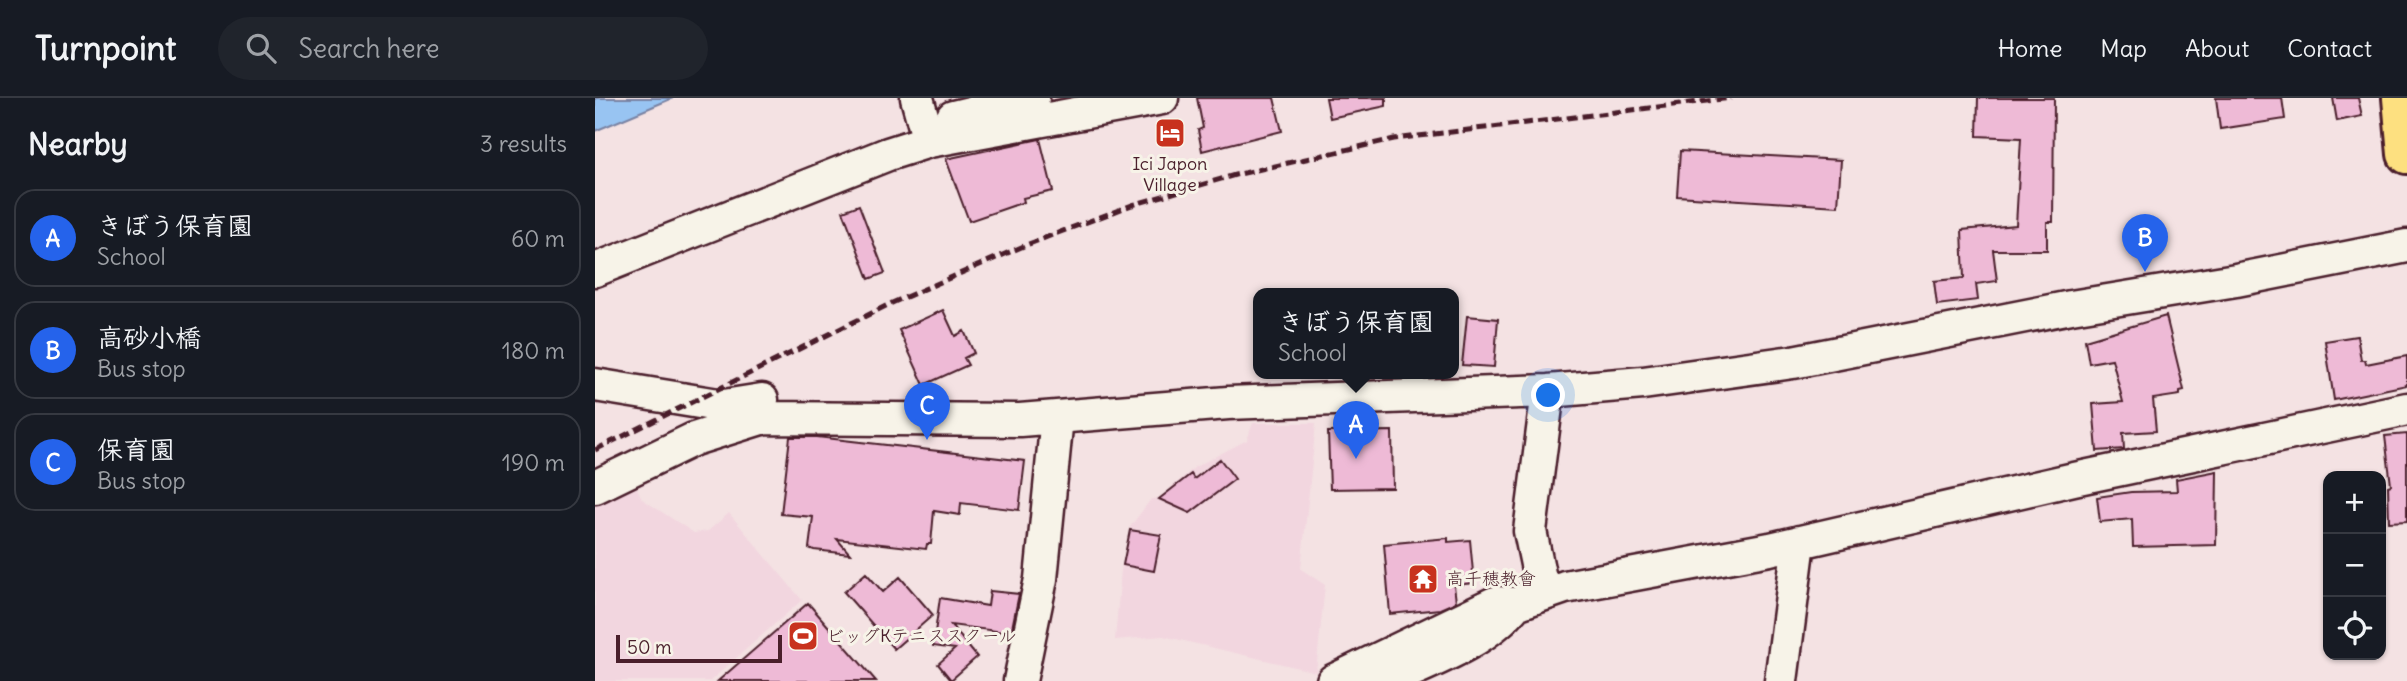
<!DOCTYPE html>
<html lang="en">
<head>
<meta charset="utf-8">
<style>
  :root { --surface:#171b24; --page:#20242c; --text:#f1f3f6; --muted:#9ea1a6; --line:#363941; --accent:#2563eb }
  body { margin:0; font-family:Delius,"Klee One",sans-serif; background:var(--page); color:var(--text) }
  .controls { position:absolute; right:21px; bottom:21px; display:grid; overflow:hidden; border-radius:14px; box-shadow:0 2px 5px #0004 }
  .controls button { width:63px; height:63px; display:grid; place-items:center; padding:0; border:0; border-bottom:2px solid var(--line); background:var(--surface); color:var(--text); font:35px sans-serif }
  .scale { position:absolute; left:21px; bottom:18px; width:166px; box-sizing:border-box; padding-left:7px; border:4px solid #4a1f2b; border-top:0; font-size:19px; line-height:24px; white-space:nowrap; color:#4a1f2b; -webkit-text-stroke:5px #f7f3e8; paint-order:stroke }
  .you { position:absolute; left:954px; top:298px; width:24px; height:24px; margin:-18px; border:5px solid #fff; border-radius:50%; background:#1a73e8; box-shadow:0 0 0 10px #1a73e833 }
  .badge { display:grid; place-items:center; width:46px; height:46px; border-radius:50%; background:var(--accent); color:#fff; font-size:23px; font-weight:700 }
  .pin { position:absolute; translate:-50% -58px; filter:drop-shadow(0 2px 4px #0008) }
  .pin::after { content:''; position:absolute; top:37px; width:24px; height:21px; background:inherit; clip-path:polygon(0 0,100% 0,50% 100%) }
  .popup { position:absolute; left:658px; top:190px; width:206px; height:91px; box-sizing:border-box; display:grid; place-content:center; border-radius:14px; background:var(--surface); filter:drop-shadow(0 2px 5px #0005); font-size:23px; white-space:nowrap; color:var(--muted) }
  .popup b { font-size:26px; color:var(--text) }
  .popup::after { content:''; position:absolute; left:50%; top:100%; margin-left:-14px; border:14px solid transparent; border-top-color:var(--surface) }
  .list { margin:0; padding:0; list-style:none }
  h2 { display:flex; justify-content:space-between; align-items:center; height:91px; margin:0; padding:0 28px; font-size:30px }
  h2 small { font-size:23px; font-weight:400; color:var(--muted) }
  .list li { display:grid; grid-template-columns:46px 1fr auto; gap:21px; align-items:center; box-sizing:border-box; height:98px; margin:0 14px 14px; padding:0 14px; border:2px solid var(--line); border-radius:21px }
  .list b { display:block; font-size:26px; white-space:nowrap }
  .list p { margin:0; font-size:23px; white-space:nowrap; color:var(--muted) }
  .list em { font-size:23px; font-style:normal; color:var(--muted) }
  .icon { flex:none; width:38px; height:38px; fill:none; stroke:currentColor; stroke-width:2; stroke-linecap:round; stroke-linejoin:round }
  .map { position:relative; flex:none; width:1812px; height:583px; overflow:hidden }
  header { display:flex; align-items:center; gap:42px; box-sizing:border-box; height:98px; padding:0 35px; background:var(--surface); border-bottom:2px solid var(--line) }
  header strong { font-size:33px }
  nav { display:flex; gap:38px; margin-inline-start:auto; font-size:24px }
  .search { width:490px; height:63px; background:var(--page); display:flex; align-items:center; gap:18px; box-sizing:border-box; padding:0 24px; border-radius:38px; color:var(--muted); font-size:26px }
  main { display:flex }
  aside { flex:1; background:var(--surface) }
  .map>svg:first-child { display:block }
</style>
</head>
<body>
<header>
<strong>Turnpoint</strong>
<div class="search"><svg class="icon" aria-label="search" viewBox="0 0 24 24"><circle cx="10" cy="10" r="6"/><path d="M15 15l6 6"/></svg>Search here</div>
<nav><a>Home</a><a>Map</a><a>About</a><a>Contact</a></nav>
</header>
<main>
<aside>
<h2>Nearby<small>3 results</small></h2>
<ul class="list">
<li><span class="badge">A</span><div><b>きぼう保育園</b><p>School</p></div><em>60 m</em></li>
<li><span class="badge">B</span><div><b>高砂小橋</b><p>Bus stop</p></div><em>180 m</em></li>
<li><span class="badge">C</span><div><b>保育園</b><p>Bus stop</p></div><em>190 m</em></li>
</ul>
</aside>
<div class="map">
<svg width="1812" height="583" viewBox="0 0 1812 583">
  <rect width="100%" height="100%" fill="#f4e2e3"/>
  <filter id="ink" filterUnits="userSpaceOnUse"><feTurbulence type="fractalNoise" baseFrequency=".0143" numOctaves="2"/><feDisplacementMap in="SourceGraphic" scale="14" xChannelSelector="R" yChannelSelector="G"/><feConvolveMatrix kernelMatrix="1 2 1 2 8 2 1 2 1" color-interpolation-filters="sRGB"/></filter>
  <g filter="url(#ink)">
    <path fill="#f2d6df" d="M658,325H721L706,471L730,487L721,574L568,538L520,542L526,472L535,429L556,401L564,400L600,369L652,342Z
      M40,385L47,401L99,435L113,433L134,415L207,502L115,583H0V405Z"/>
    <path fill="#98c4f2" stroke="#7982a2" stroke-width="2" d="M0,0H78L0,33Z"/>
    <path fill="#eebad6" stroke="#4a1f2b" stroke-width="2" d="M602,0H679L687,33L607,53L603,32L608,30Z
      M731,0H791V8L735,20Z
      M1383,0H1459L1458,124H1452V152H1398L1402,183L1381,186L1383,202L1342,207L1339,183L1369,180L1367,132L1421,127L1426,40L1382,38Z
      M1621,0H1687L1690,21L1625,31Z
      M1738,0H1763L1767,18L1742,23Z
      M445,41L458,93L428,100L429,104L374,123L351,61Z
      M1085,53L1246,62L1243,108L1082,98Z
      M264,107L290,175L274,181L248,113Z
      M348,212L360,238L369,233L379,255L369,260L373,267L329,287L304,232Z
      M872,218L903,221L899,269L867,267Z
      M1571,218L1589,292L1585,293V297L1558,301L1561,333L1528,335L1529,351L1502,353L1498,306L1528,304L1517,261L1494,265L1490,242Z
      M1762,238L1766,262H1770L1771,266L1812,258V287L1739,302L1730,243Z
      M797,333L798,390L735,391L733,334Z
      M1812,336V423L1794,424L1793,388L1796,387L1790,338Z
      M195,339H222L430,363L424,412L366,405L365,417L339,413L336,446H332L331,451L242,441L255,456L219,452L214,450L218,419L186,416Z
      M625,361L640,381L595,415L564,401L596,376L599,381Z
      M1622,373L1621,447L1538,449L1537,421L1505,424L1502,399L1536,394L1582,393L1581,381Z
      M535,432L566,437L559,473L528,467Z
      M853,440V444L875,442L879,485L859,487L861,504L845,511L795,516L789,446Z
      M271,475L288,494L305,479L338,517L299,551L249,494Z
      M395,493L424,496L416,535L356,527L382,559L356,582L343,566L360,551L338,548L345,500L393,508Z
      M213,505L281,583H123Z"/>
    <g fill="none" stroke-linecap="round" stroke-linejoin="round">
      <g stroke="#4a1f2b" stroke-width="37">
        <path id="minor" d="M322,0L334,43L567,0
          M358,19L438,0
          M0,172L293,56L334,43
          M0,287L129,308L167,302
          M0,389L99,341L166,320L425,322L633,305L953,293L1048,285L1198,264L1476,209L1641,182L1812,148
          M948,495L935,433L953,293
          M425,583L446,481L462,319
          M738,583L900,505L921,506L970,489L1175,451L1479,381L1812,311
          M793,583C838,562 890,545 921,506
          M1186,583L1204,444"/>
      </g>
      <g stroke="#4a1f2b" stroke-width="44">
        <path id="major" d="M1807,0L1812,56"/>
      </g>
      <use href="#minor" stroke="#f7f3e8" stroke-width="32"/>
      <use href="#major" stroke="#fde080" stroke-width="38"/>
      <path stroke="#4a1f2b" stroke-width="5" stroke-dasharray="10 5" stroke-linecap="butt" d="M0,352L297,205L431,147L537,107L640,77L799,41L1136,0"/>
    </g>
  </g>
  <defs>
    <g id="hotel-square" transform="scale(1.575)"><rect x="-9" y="-9" width="18" height="18" rx="4" fill="#c8321e" stroke="#f7f3e8"/><path d="M-6-4.5h1.5V1H6V5H4.5V3h-9V5H-6ZM-4 0a1.8 1.8 0 1 1 3.6 0ZM.5 0V-2.5h3Q6-2.5 6 0Z" fill="#fff"/></g>
    <g id="temple-square" transform="scale(1.575)"><rect x="-9" y="-9" width="18" height="18" rx="4" fill="#c8321e" stroke="#f7f3e8"/><path d="M0-6L5-2H3V0L6.5 2.5H4V6H1.5V3h-3V6H-4V2.5H-6.5L-3 0V-2H-5Z" fill="#fff"/></g>
    <g id="stadium-square" transform="scale(1.575)"><rect x="-9" y="-9" width="18" height="18" rx="4" fill="#c8321e" stroke="#f7f3e8"/><path d="M0-5a6.5 5 0 1 0 0 10a6.5 5 0 1 0 0-10ZM-3.5-1.8h7v3.6h-7Z" fill="#fff"/></g>
  </defs>
  <g fill-rule="evenodd">
    <use href="#hotel-square" x="575" y="35"/>
    <use href="#temple-square" x="828" y="481"/>
    <use href="#stadium-square" x="208" y="538"/>
  </g>
  <g text-anchor="middle" stroke-width="6" stroke-linejoin="round" paint-order="stroke">
    <g font-size="18" fill="#4a1f2b" stroke="#f7f3e8" text-anchor="start">
      <text x="575" y="72" text-anchor="middle">Ici Japon<tspan x="575" dy="21">Village</tspan></text>
      <text x="851" y="487">高千穂教會</text>
      <text x="231" y="544">ビッグKテニススクール</text>
    </g>
  </g>
</svg>
<div class="controls">
<button>+</button>
<button>−</button>
<button><svg class="icon" aria-label="locate" viewBox="0 0 24 24"><circle cx="12" cy="12" r="6"/><path d="M12 2v4M12 18v4M2 12h4M18 12h4"/></svg></button>
</div>
<div class="scale">50 m</div>
<div class="you"></div>
<div class="pin badge" style="left:761px;top:361px">A</div>
<div class="popup"><b>きぼう保育園</b>School</div>
<div class="pin badge" style="left:1550px;top:174px">B</div>
<div class="pin badge" style="left:332px;top:342px">C</div>
</div>
</main>
</body>
</html>
